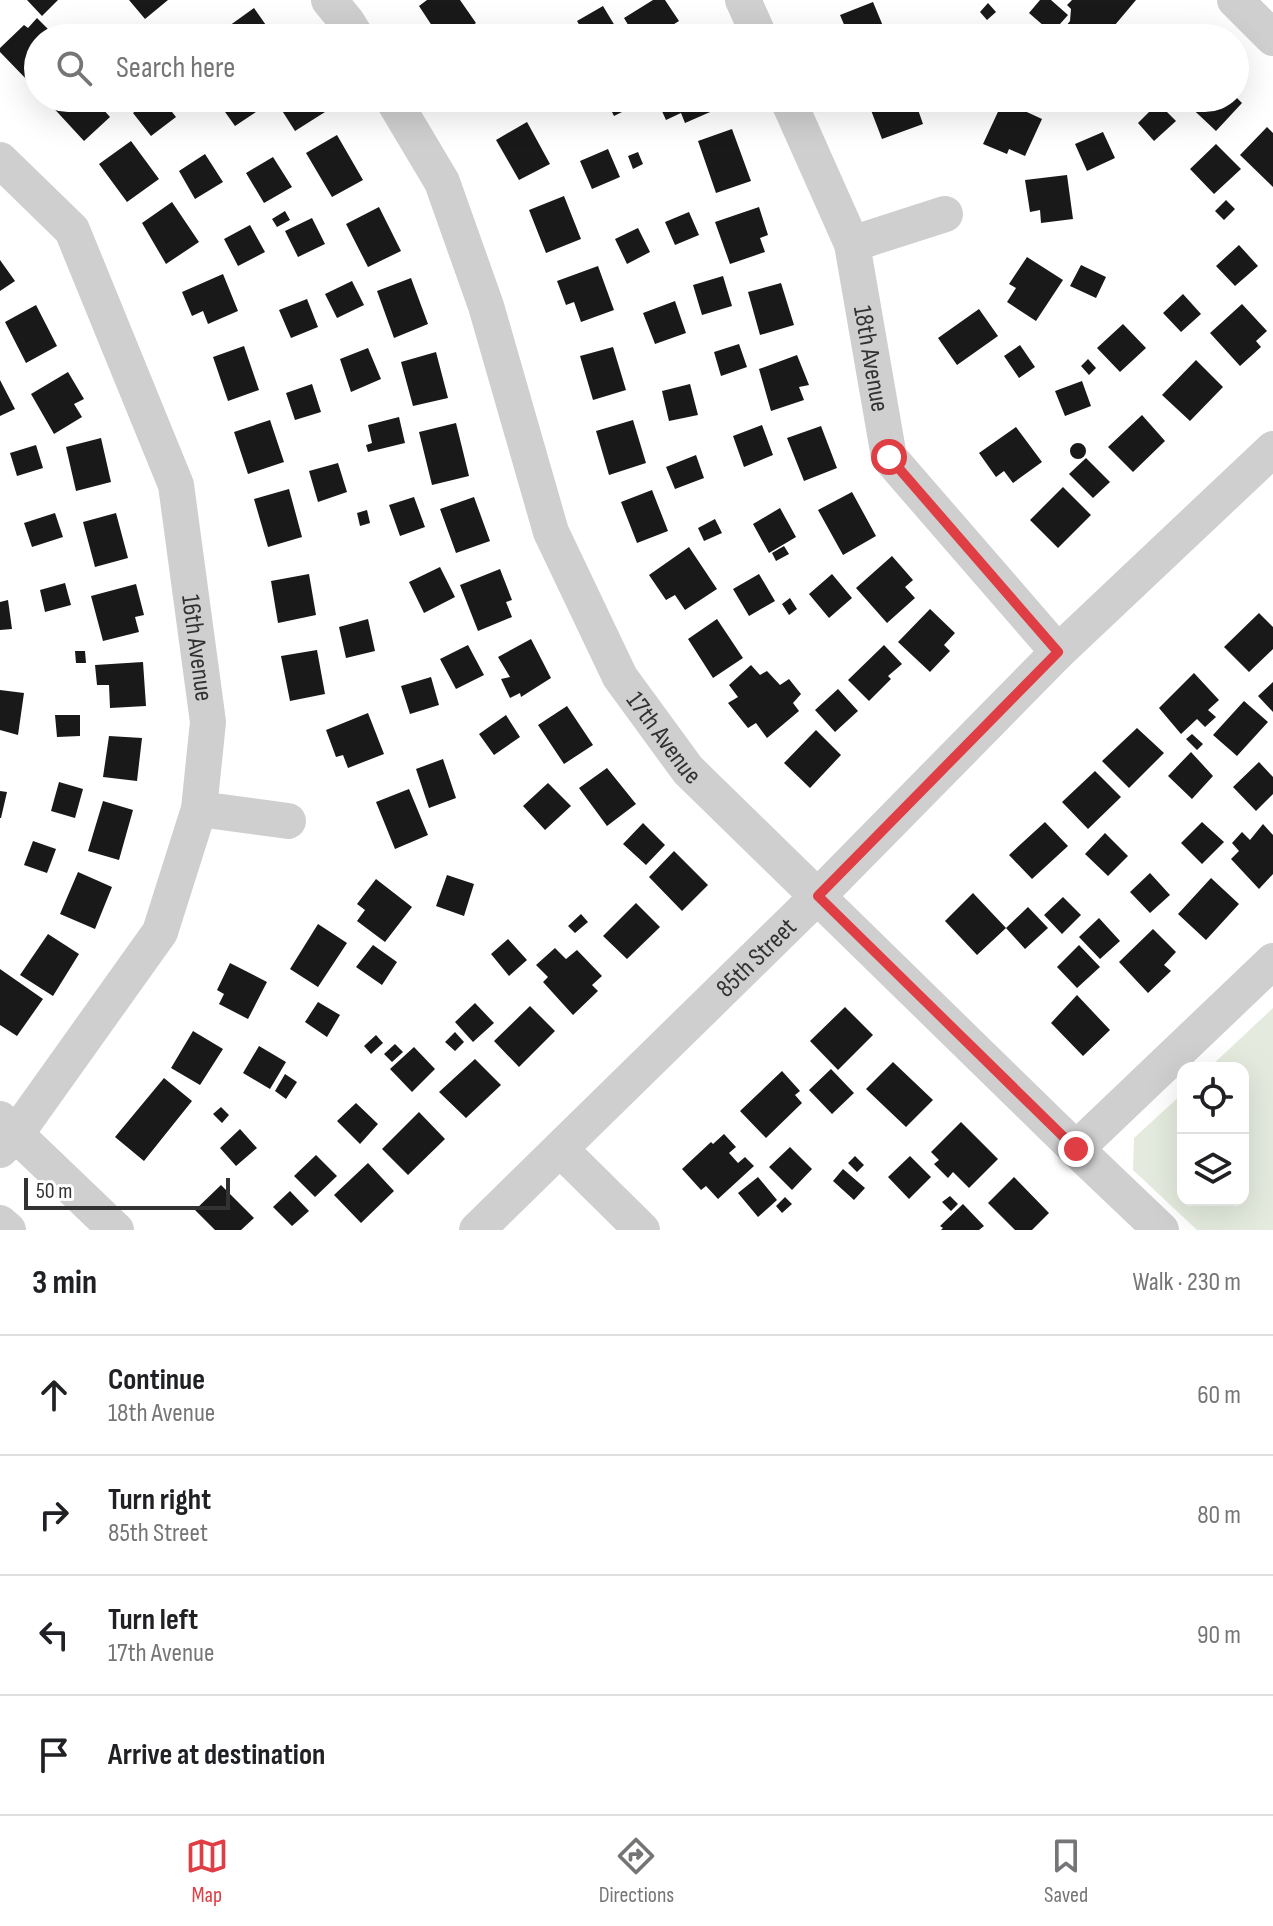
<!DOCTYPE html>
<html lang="en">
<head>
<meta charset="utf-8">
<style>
  :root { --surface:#fff; --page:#f2f2f2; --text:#202124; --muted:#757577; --line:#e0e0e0; --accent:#de3e44 }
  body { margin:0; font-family:"Sofia Sans Condensed",sans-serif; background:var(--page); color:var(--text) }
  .controls { position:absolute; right:24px; bottom:24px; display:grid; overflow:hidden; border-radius:16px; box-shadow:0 8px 32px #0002 }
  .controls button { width:72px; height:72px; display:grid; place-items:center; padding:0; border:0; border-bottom:2px solid var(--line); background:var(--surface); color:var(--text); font:40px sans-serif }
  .scale { position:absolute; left:24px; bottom:20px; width:206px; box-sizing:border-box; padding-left:8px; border:4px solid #323232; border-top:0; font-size:22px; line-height:28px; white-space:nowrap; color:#323232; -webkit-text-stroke:6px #fff; paint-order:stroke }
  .stop { position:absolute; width:24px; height:24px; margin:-18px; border:6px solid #de3e44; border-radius:50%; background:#fff }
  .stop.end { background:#de3e44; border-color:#fff; box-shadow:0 2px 8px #0008 }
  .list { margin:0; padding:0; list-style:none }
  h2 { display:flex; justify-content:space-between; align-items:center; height:104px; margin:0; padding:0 32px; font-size:34px }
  h2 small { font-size:26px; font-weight:400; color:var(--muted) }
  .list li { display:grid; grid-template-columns:52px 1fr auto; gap:24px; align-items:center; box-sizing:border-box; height:120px; padding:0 32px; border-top:2px solid var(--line) }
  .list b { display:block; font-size:30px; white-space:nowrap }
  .list p { margin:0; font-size:26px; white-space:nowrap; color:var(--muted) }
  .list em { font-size:26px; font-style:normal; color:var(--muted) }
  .icon { flex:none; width:44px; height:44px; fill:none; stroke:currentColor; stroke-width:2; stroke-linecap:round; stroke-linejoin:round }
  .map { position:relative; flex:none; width:1273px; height:1230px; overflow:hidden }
  .search { position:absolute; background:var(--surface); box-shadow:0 8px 32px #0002; left:24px; right:24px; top:24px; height:88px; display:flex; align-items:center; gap:20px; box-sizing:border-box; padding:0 28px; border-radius:44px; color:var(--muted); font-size:30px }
  .sheet { height:584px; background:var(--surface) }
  nav { display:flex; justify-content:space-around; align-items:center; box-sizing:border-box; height:112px; border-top:2px solid var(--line); background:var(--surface); font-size:22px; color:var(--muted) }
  nav a { display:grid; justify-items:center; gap:4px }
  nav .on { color:var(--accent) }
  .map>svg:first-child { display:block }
</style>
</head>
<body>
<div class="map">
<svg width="1273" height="1230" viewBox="0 0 1273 1230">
  <rect width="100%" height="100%" fill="#fff"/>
  <path fill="#e4ebde" d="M1273,1008V1230H1197L1133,1170L1134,1138L1183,1093V1200H1243V1068H1209Z"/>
  <path fill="#191919" d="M27,0H58L42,16Z
    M129,0H168L145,19Z
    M427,0H460L476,23L454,38H440L419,6Z
    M653,0H665L679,21L671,26L678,38H636L624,18Z
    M1040,0H1051L1068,15L1052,33L1029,13Z
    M1072,0H1136L1104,38H1071L1062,31L1070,21L1071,9L1067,5Z
    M873,2L883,26L887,25L892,38H840L848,34L840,15Z
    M988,3L996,12L987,20L980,12Z
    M603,6L618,31L607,38H587L577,21Z
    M254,8L275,38H227L222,31Z
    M37,18L48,29L38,38V75L30,83L0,52V48L24,25L28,28Z
    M1156,24L1171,38H1143Z
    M195,27L205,38H183Z
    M52,98H93L110,117L84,141L48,102Z
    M151,98H161L176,117L151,136L133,113Z
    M224,98H251L259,110L235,126L218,102Z
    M274,98H316L325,112L295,131Z
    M562,98H598L570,112Z
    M605,98H638L640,103L614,116Z
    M656,98H712L717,109L685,123L681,113L666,120Z
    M889,98H914L923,124L882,139L869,105Z
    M1186,98H1237L1242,103L1216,131L1183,100Z
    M1003,101L1042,119L1025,156L1009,149L1007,154L983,144Z
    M1158,103L1176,121L1154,141L1138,123Z
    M527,122L550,164L519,180L496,140Z
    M1267,127L1273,133V187L1240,155Z
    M732,129L751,181L716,193L698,141Z
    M1103,132L1115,158L1087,171L1075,144Z
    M337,135L363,180L332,197L306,153Z
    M131,141L159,179L127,202L99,164Z
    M1216,144L1241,169L1214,194L1190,169Z
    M608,149L620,177L592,189L580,161Z
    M638,152L643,164L633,169L628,156Z
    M205,154L223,182L195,199L179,171Z
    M273,157L292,187L264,203L246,173Z
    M1067,175L1073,219L1041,223L1040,210L1030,212L1025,180Z
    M564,196L581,239L546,253L529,210Z
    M1226,200L1235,209L1224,220L1215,211Z
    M172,202L199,242L166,264L142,223Z
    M379,207L401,251L368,267L346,224Z
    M759,207L768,235L760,238L765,252L730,264L715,222Z
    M285,211L290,220L277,227L272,219Z
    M689,212L699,235L675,245L665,222Z
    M312,218L325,244L298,257L285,231Z
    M250,225L265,252L238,266L224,239Z
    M638,228L650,252L627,264L615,239Z
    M1239,245L1258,266L1235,286L1216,266Z
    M1027,257L1063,280L1036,321L1007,302L1016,288L1009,284Z
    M0,260L15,281L0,291Z
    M1081,265L1106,277L1096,298L1070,286Z
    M598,266L614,310L581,322L574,302L566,305L557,281Z
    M223,274L238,311L208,324L203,311L192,316L182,292Z
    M723,276L732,306L702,315L693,285Z
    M411,278L428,324L394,338L377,291Z
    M352,281L364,305L337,318L325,294Z
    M781,283L794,325L760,335L748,292Z
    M1183,294L1201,314L1181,332L1163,313Z
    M307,299L318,327L291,338L279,310Z
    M675,301L686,333L655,344L643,313Z
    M1242,304L1267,331L1256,341L1261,347L1240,366L1210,333Z
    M36,305L57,346L26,363L5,322Z
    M979,309L998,336L957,365L938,338Z
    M1123,324L1146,348L1120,372L1097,348Z
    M739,344L747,367L721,376L714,352Z
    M1020,345L1035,367L1019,378L1004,356Z
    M244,346L259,390L228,401L213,357Z
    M613,347L626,390L593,400L580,356Z
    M368,348L381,379L351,392L340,359Z
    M436,352L448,398L413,406L401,362Z
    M797,355L809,385L799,387L804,400L771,411L759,369Z
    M1088,359L1096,368L1089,375L1081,366Z
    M1196,360L1223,387L1190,421L1162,395Z
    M68,372L84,399L74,404L82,417L54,434L31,394Z
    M0,380L15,409L0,416Z
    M1082,381L1091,406L1065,416L1055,391Z
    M312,384L321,412L295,420L286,393Z
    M690,384L698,415L669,421L662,391Z
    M1142,415L1165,441L1133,472L1108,447Z
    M399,417L405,443L368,452L366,445L372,443L368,425Z
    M270,420L284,462L248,474L234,432Z
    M633,420L646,463L609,475L596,431Z
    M456,423L469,476L432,485L419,432Z
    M762,425L773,455L744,467L733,436Z
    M821,426L837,468L804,481L787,438Z
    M1016,427L1042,462L1013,483L1004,471L996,477L979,453Z
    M101,438L111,482L76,491L66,447Z
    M1070 451a8 8 0 1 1 16 0a8 8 0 1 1-16 0Z
    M36,445L43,468L17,476L10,453Z
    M696,455L704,478L675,489L666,467Z
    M1086,458L1110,482L1093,498L1069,474Z
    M338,463L347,492L318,502L309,471Z
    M1063,487L1091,515L1058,548L1030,520Z
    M289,489L302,537L268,547L254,499Z
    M652,490L668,531L637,543L621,502Z
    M852,492L876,536L843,555L818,510Z
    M414,497L425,527L400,536L389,505Z
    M474,497L490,541L456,553L440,509Z
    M780,508L796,537L769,553L753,524Z
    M367,510L370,523L360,526L357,513Z
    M55,513L63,537L32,547L24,523Z
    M116,513L128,558L95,567L83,522Z
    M715,519L722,533L704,541L698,528Z
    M784,546L789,554L776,561L772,553Z
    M689,547L717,589L685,610L675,595L666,600L649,575Z
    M892,556L913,580L905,587L915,598L887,623L856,588Z
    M440,567L455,597L424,613L409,582Z
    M500,569L512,600L506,602L512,617L478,631L460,585Z
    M309,574L316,615L278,623L271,581Z
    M759,574L775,601L749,616L733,589Z
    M832,574L852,598L829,618L809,594Z
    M65,583L71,605L45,612L40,590Z
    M136,584L144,615L135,617L139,632L103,641L91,596Z
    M790,598L797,609L789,615L782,604Z
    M8,600L12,629L0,630V602Z
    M930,609L955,633L944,645L950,651L930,672L898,642Z
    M1259,613L1273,627V649L1249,672L1224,647Z
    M368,619L375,651L346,658L339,627Z
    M717,619L743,658L713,678L688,639Z
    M531,639L551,678L521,697L520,693L510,698L501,679L510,677L498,657Z
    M468,645L484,675L456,689L440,659Z
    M884,645L902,664L888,676L891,679L869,701L848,680Z
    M317,650L325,694L290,701L281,656Z
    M75,651H85L86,663H76Z
    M143,662L146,706L110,708L109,685H97L95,665Z
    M751,665L760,675L767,671L780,685L789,679L801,694L793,703L799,711L767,738L756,723L748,728L728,703L738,697L729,685Z
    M1194,673L1219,700L1208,710L1216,717L1205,727L1197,719L1181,734L1159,708Z
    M431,677L439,705L410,714L401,686Z
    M1273,682V712L1258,696Z
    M838,689L858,711L835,732L815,710Z
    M0,690L24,693L18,735L0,730Z
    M1244,701L1268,722L1237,756L1213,735Z
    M567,706L593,745L564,764L538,725Z
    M368,713L384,754L348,768L343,755L336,757L326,730Z
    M55,715H80V736L57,737Z
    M506,715L520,737L494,755L479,734Z
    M1137,728L1164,753L1129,788L1102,761Z
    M816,730L841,755L810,788L784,763Z
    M1192,734L1203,744L1197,750L1186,739Z
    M109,736L142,738L137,781L103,777Z
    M1191,752L1213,776L1192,799L1168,776Z
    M443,759L456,798L429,808L416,769Z
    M1259,762L1273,777V794L1256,811L1233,787Z
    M607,768L636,804L607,826L579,788Z
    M1095,771L1121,797L1088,829L1062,802Z
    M59,782L83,789L75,818L51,811Z
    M548,783L571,806L545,830L523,806Z
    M409,789L428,835L395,849L376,802Z
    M0,791L7,792L1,818H0Z
    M103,801L133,810L119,860L88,851Z
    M1045,822L1068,846L1032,879L1009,855Z
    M1202,822L1224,842L1202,864L1181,843Z
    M643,823L665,845L646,865L623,844Z
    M1263,824L1273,835V874L1259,889L1231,859L1239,851L1232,843L1242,832L1250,840Z
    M1105,833L1128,856L1108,876L1085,854Z
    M33,841L56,849L47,873L24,865Z
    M674,851L708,885L682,911L649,877Z
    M78,872L112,887L95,929L60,914Z
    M1150,873L1170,895L1150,913L1130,892Z
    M447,875L474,884L464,916L436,906Z
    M1211,878L1239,904L1206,940L1178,914Z
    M376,879L412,907L385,942L357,921L365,910L357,904Z
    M973,893L1006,928L977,955L945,921Z
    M1063,897L1081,915L1062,934L1044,915Z
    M636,903L660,927L627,959L603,936Z
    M1028,907L1048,928L1025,949L1006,928Z
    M581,914L588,922L575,933L568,926Z
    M1099,918L1120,941L1100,959L1079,937Z
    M318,924L347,943L318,987L290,969Z
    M1153,929L1176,952L1164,965L1171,971L1148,993L1119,962Z
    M48,934L79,954L53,996L20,975Z
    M508,939L527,960L509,976L491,954Z
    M373,945L397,962L382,985L356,967Z
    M1079,945L1100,967L1077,988L1057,967Z
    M555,948L566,959L577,950L602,976L592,985L598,991L573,1015L543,982L548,977L536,965Z
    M230,963L267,982L248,1019L219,1004L224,994L217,990Z
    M0,969L43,999L17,1036L0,1025Z
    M1077,995L1110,1030L1083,1056L1051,1023Z
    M318,1002L340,1015L327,1037L305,1022Z
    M475,1003L494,1023L473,1042L455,1022Z
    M530,1006L555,1031L519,1067L494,1041Z
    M845,1007L873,1035L838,1070L810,1041Z
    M193,1031L223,1049L200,1085L171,1068Z
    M455,1032L464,1042L455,1051L445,1042Z
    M376,1035L383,1043L371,1054L364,1046Z
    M395,1044L403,1052L392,1062L384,1054Z
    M259,1046L286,1062L270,1089L243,1073Z
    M414,1047L435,1069L412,1092L390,1069Z
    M475,1059L501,1085L466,1118L439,1092Z
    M893,1062L933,1100L906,1127L866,1089Z
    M831,1069L854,1093L832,1114L809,1090Z
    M782,1071L800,1091L795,1095L802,1103L766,1138L740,1111Z
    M285,1074L297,1082L286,1099L275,1091Z
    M164,1078L192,1101L144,1161L115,1137Z
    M356,1103L378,1124L360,1144L337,1121Z
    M221,1107L229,1115L222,1123L213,1114Z
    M419,1112L445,1139L408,1175L382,1149Z
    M961,1122L998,1159L969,1188L953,1172L948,1178L934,1164L939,1160L931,1152Z
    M240,1129L257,1148L236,1166L220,1148Z
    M724,1134L736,1147L729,1153L738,1163L745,1157L754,1166L718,1199L706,1186L701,1190L682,1169L711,1142L713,1144Z
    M790,1147L812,1169L792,1190L769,1167Z
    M316,1155L337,1176L315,1197L294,1176Z
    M855,1156L864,1165L857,1172L848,1163Z
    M910,1156L931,1177L909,1199L888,1177Z
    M368,1163L394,1191L361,1223L334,1195Z
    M843,1169L865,1188L854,1200L833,1181Z
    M758,1177L777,1200L758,1217L738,1193Z
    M1014,1177L1049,1213L1032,1230H1015L988,1203Z
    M221,1185L254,1218L241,1230H215L195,1210Z
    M290,1191L309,1211L292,1226L273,1207Z
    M950,1196L958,1204L951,1211L942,1202Z
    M785,1197L792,1204L782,1213L776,1206Z
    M963,1204L984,1226L979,1230H941L943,1228L940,1226Z"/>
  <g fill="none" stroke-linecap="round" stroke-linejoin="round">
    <g stroke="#cfcfcf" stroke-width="36">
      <path d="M329,0L347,22L357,38"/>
      <path d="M743,0L760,38"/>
      <path d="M1235,0L1273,38"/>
      <path id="s1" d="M392,98L442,182L486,306L551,532L620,677L688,770L1076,1149L1161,1230"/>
      <path id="s2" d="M787,98L852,244L889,457L1058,652"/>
      <path id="s3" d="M0,160L72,230L176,485L208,722L199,809L160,932L16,1134L0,1150"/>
      <path d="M852,244L945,214"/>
      <path d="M199,809L288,821"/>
      <path d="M0,1119L116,1230"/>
      <path d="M560,1149L642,1230"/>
      <path d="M1076,1149L1273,961"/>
      <path d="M0,1223L8,1230"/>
      <path id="s4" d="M477,1230L818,896L1058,652L1273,449"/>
    </g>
  </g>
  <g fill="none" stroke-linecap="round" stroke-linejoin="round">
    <path stroke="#de3e44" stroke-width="10" d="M889,457L1058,652L818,896L1076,1149"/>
  </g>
  <g text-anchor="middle" stroke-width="8" stroke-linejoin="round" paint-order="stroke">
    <g font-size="26" fill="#323232" stroke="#fff">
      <text dy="9" stroke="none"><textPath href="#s2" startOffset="276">18th Avenue</textPath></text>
      <text dy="9" stroke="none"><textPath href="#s3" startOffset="540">16th Avenue</textPath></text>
      <text dy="9" stroke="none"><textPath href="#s1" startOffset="700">17th Avenue</textPath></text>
      <text dy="9" stroke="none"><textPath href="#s4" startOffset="390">85th Street</textPath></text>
    </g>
  </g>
</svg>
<div class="controls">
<button><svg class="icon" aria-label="locate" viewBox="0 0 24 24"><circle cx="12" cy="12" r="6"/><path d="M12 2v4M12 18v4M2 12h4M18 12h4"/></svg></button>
<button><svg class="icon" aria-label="layers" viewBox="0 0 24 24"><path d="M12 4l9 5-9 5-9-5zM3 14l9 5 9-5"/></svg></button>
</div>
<div class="scale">50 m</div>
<div class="stop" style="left:889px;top:457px"></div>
<div class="stop end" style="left:1076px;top:1149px"></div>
<div class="search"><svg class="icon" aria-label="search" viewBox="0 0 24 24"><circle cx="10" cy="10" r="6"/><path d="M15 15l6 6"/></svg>Search here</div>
</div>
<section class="sheet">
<h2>3 min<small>Walk · 230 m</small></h2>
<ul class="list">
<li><svg class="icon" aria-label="ahead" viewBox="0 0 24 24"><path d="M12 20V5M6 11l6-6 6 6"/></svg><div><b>Continue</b><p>18th Avenue</p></div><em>60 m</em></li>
<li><svg class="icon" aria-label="right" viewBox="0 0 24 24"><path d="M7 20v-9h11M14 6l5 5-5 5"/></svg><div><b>Turn right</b><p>85th Street</p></div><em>80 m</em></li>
<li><svg class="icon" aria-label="left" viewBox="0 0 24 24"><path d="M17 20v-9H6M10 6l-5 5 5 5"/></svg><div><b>Turn left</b><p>17th Avenue</p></div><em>90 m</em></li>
<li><svg class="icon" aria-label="arrive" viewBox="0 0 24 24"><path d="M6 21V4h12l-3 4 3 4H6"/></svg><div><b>Arrive at destination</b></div></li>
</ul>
</section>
<nav>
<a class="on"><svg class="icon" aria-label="map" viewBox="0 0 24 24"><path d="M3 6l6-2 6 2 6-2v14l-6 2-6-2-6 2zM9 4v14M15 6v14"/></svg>Map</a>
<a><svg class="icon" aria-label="directions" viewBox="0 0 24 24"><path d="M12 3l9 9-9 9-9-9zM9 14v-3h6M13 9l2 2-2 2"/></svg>Directions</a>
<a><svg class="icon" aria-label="saved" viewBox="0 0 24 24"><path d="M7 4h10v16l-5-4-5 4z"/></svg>Saved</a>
</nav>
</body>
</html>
